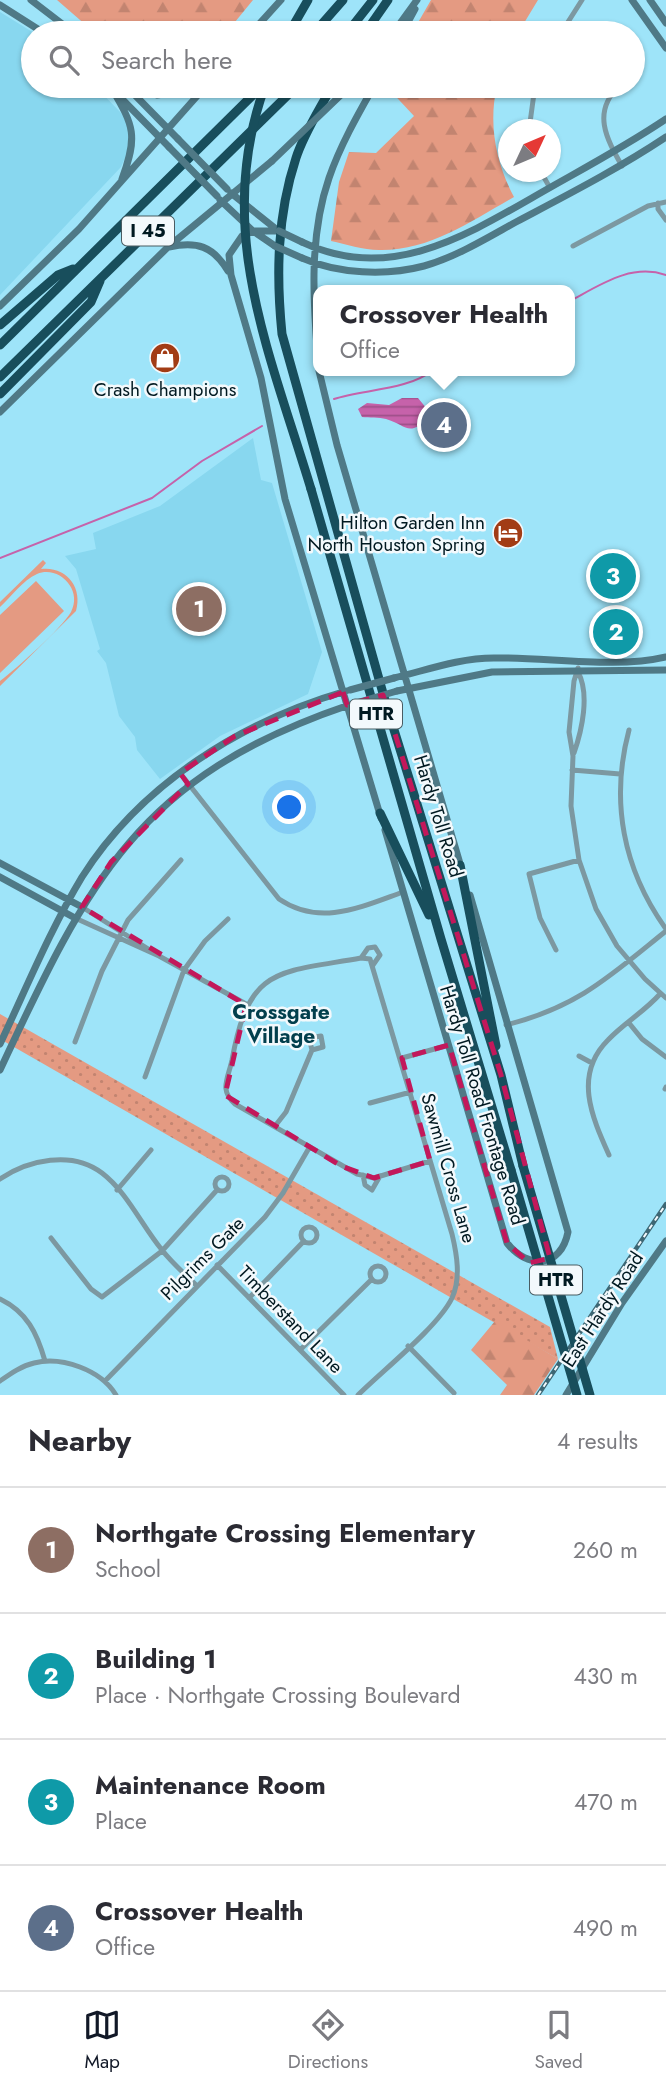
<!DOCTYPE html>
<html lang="en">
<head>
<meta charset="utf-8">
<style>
  :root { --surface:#fff; --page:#f2f2f3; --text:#2b2b33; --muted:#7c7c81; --line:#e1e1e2; --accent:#111827 }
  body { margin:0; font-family:Jost,sans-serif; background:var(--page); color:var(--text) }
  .compass { position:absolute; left:498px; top:119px; width:63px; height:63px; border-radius:50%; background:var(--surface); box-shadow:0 2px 5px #0004; rotate:46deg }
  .you { position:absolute; left:290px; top:808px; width:24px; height:24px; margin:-18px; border:5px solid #fff; border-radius:50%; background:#1a73e8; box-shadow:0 0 0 10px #1a73e833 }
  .badge { display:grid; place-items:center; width:46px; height:46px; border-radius:50%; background:var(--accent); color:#fff; font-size:23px; font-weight:700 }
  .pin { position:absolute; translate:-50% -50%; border:4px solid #fff; box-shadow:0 2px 7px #0006 }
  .popup { position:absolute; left:313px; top:285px; width:262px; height:91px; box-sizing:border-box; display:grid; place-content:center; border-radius:14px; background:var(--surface); filter:drop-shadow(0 2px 5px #0005); font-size:23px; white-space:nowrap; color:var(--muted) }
  .popup b { font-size:26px; color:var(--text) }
  .popup::after { content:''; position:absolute; left:50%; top:100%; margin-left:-14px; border:14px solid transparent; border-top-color:var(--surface) }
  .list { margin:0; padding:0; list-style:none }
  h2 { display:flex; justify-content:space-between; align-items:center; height:91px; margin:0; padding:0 28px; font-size:30px }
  h2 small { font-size:23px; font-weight:400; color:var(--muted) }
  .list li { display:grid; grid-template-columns:46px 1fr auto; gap:21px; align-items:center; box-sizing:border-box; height:126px; padding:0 28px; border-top:2px solid var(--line) }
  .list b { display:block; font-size:26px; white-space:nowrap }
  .list p { margin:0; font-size:23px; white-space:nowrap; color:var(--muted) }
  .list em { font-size:23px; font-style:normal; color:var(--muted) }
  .icon { flex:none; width:38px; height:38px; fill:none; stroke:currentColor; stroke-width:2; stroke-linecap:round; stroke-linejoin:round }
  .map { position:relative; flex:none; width:666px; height:1395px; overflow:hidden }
  .search { position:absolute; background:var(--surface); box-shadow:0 2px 5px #0004; left:21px; right:21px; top:21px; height:77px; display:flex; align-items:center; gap:18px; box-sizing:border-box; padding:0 24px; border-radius:38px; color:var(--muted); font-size:26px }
  .sheet { height:595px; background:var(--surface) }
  nav { display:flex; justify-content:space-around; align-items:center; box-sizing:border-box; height:98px; border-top:2px solid var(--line); background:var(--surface); font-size:19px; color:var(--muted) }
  nav a { display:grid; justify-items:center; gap:4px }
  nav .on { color:var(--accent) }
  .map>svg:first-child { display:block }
</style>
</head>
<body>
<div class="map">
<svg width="666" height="1395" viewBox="0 0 666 1395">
  <defs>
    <pattern id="grass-dots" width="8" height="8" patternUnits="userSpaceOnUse" patternTransform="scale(1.75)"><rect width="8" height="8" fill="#e49a82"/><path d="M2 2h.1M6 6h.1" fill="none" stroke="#c28470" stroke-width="1.8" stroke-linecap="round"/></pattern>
    <pattern id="forest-firs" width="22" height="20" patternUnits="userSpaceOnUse" patternTransform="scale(1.75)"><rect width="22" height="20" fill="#e49a82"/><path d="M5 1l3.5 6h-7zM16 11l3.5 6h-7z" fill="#c28470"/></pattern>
    <pattern id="water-rules" width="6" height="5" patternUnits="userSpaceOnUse" patternTransform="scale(1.75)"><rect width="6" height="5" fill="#c662aa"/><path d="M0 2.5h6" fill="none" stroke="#9e508a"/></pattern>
  </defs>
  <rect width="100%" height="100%" fill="#9ee4f9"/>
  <path fill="#88d7ef" d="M0,12L34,33L33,86H95L122,114L134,137L121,167L0,295Z
    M253,438L261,480L272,483L322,652L308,694L220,736L160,779L137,750L135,737L119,716L106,663L97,651L100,649L76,569L65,556L96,549L93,533L160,506Z"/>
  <path fill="url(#grass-dots)" d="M0,1014L550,1327L558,1359L0,1039Z"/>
  <path fill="url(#forest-firs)" d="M57,0H253L226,33H95Z
    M431,0H538L518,33H412Z
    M386,86H497C488,124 496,163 514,197C471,221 430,251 379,250C363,250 346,244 331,241L339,182L349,152L376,153L414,116Z
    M495,1321L558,1359L534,1395H500L507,1385L471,1350Z"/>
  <path fill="#e49a82" d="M43,560L46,563L41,569C66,566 83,587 76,611L0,686V681C16,669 62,628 71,612C83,590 59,565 37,574C23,580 11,597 0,607V602Z
    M36,581L64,611L0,673V615Z"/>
  <path fill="url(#water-rules)" d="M402,398H418L427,409L428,419C408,437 406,425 386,419C379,417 369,418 362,417L358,409L367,403L389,405Z"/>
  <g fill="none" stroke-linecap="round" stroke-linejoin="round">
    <path stroke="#c662aa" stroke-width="2" d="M570,301C600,285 631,263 666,275
      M334,399C362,390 411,389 431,371
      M0,558L152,498L202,461L262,426"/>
    <path stroke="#7c98a1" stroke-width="5" d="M561,33L582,0
      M619,86C592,112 606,138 622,166
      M529,130L535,86
      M541,172L550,188
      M658,203V209L666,220
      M573,246L648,206L666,202
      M578,668L574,681L569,732L573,756L571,806L579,860L596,909L617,946L645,979L666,998
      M629,730C610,801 623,869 666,929
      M574,753C582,730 590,694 578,672
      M572,770L620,774
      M180,773L279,899C320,927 361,907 403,892
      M82,907L153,952
      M75,918L159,956L246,1004
      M556,950L540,918L529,874L579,860
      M361,958L368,948L375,947L380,955L373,965
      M629,1023L642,1039L666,1057
      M506,1025C578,1007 610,976 666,931
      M75,1042L102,971L128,920L181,860
      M579,1056L592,1063
      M402,1058L449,1045
      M145,1077L184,970L205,941L228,919
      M665,1089L666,1087
      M370,1103L411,1092
      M275,1126L286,1112L312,1050L309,1038L321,1036L323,1047L312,1050
      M609,1155C592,1117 573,1075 608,1040C624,1023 644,1012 660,994
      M363,1175L365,1185L372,1190L380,1176
      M215 1184a7 7 0 1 1 14 0a7 7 0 1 1-14 0Z
      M0,1179C28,1160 72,1150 102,1173C127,1192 142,1226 162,1250C172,1263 185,1274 196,1285
      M117,1190L151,1150
      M301 1235a8 8 0 1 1 16 0a8 8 0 1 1-16 0Z
      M51,1238L91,1289L102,1297L162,1251L217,1190
      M217,1265L344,1395
      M370 1274a8 8 0 1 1 16 0a8 8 0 1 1-16 0Z
      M249,1298L304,1241
      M0,1299C27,1312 37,1333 45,1361
      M408,1346L454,1393
      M300,1350L372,1279
      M0,1381C10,1374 21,1366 34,1363C62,1356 101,1370 116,1395
      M105,1381L265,1217L283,1193L309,1148
      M358,1395C382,1371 438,1327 452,1298C461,1278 457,1255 452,1234L370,959L361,958C277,973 249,966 232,1060C228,1079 219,1090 235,1104L357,1174L374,1178L430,1161"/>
    <path stroke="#4f7986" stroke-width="7" d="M31,0L74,33
      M632,0L666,48
      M650,0L666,23
      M0,5L44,33
      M251,33L281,0
      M393,33L417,0
      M402,33L415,9
      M126,86L178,139
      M134,86L157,95L203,88
      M112,89C134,126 138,136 122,179
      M344,92L350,86
      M121,98L169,147
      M231,193L276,229
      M220,200L253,231L275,246
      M279,231H253L242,236L229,255L231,275L261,378L285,499L381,818
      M302,242C393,286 473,231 551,187C590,165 629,144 666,119
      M169,247C197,241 213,246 228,271
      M302,258C338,274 386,276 424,266C456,257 487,238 516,222C567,195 618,169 666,137
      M0,306L79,229L206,86
      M318,360C313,300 309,236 329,178C340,146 357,116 374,86
      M319,371L337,445L461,867
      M0,412L168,247L272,161
      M394,678C427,670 459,658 494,658C546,657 616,669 666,657
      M397,691L492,672L666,670
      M385,830L507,1243C528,1270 561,1268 568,1232L470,895
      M0,863L82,907
      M0,877L75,918
      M0,1044C26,989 50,930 82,877C141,784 242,721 346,691
      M0,1070C88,881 139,776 349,705
      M566,1395L622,1303L666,1241"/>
    <path stroke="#184e5c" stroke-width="9" d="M289,33L308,0
      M314,33L343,0
      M347,33L373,0
      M365,33L388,0
      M332,86C320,109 304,133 296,158C277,216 276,274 282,334L386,704L501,1075L523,1166
      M0,325L58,275L73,269
      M0,345L262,86
      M0,377L297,86
      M0,394L91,302L100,281
      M311,489L441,939L511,1170
      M380,813L429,915
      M460,865L496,1046"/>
    <g stroke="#3d6774" stroke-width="4.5">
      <path id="rail" d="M538,1395L666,1204"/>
    </g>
    <use href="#rail" stroke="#f3f9fc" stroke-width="2" stroke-dasharray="5" stroke-linecap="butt"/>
    <path stroke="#4f7986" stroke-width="7" d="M178,139L227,189
      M169,147L217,196
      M272,161L344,92
      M279,231L302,242
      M275,246L302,258
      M350,690L394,678
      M356,703L397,691"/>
    <path stroke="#184e5c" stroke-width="9" d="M265,86C213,228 270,353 311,489
      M523,1166L590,1395
      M511,1170L577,1395"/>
  </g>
  <path fill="none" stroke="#c2185b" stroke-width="5" stroke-dasharray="14 9" stroke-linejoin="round" d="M343,692L347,705L383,695L501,1075L550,1258L529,1263L507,1243L449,1045L402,1058L430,1161L374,1178L341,1166L225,1095L246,1005L82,907L111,862L188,784L180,773L235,736Z"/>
  <defs>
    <g id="shop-disc" transform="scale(1.575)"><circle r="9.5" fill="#a23c15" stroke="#f3f9fc"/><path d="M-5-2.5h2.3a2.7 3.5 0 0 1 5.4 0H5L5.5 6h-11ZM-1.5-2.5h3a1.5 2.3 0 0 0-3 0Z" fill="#fff"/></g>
    <g id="hotel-disc" transform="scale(1.575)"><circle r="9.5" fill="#a23c15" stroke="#f3f9fc"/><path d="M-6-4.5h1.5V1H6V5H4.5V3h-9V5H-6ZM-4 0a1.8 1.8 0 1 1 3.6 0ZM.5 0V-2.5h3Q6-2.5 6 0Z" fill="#fff"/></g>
  </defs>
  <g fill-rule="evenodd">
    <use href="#shop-disc" x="165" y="358"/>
    <use href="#hotel-disc" x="508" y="533"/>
  </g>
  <g text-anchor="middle" stroke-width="5" stroke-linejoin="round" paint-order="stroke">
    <g fill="#f3f9fc" stroke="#495c63" stroke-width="2">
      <rect x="122" y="216.5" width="52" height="29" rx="5"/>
      <rect x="350" y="699.5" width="52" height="29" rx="5"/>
      <rect x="530" y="1265.5" width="52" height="29" rx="5"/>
    </g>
    <g font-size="18" font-weight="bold" fill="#001921">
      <text x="148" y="237">I 45</text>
      <text x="376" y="720">HTR</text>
      <text x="556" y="1286">HTR</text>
    </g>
    <g font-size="19" fill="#001921" stroke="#f3f9fc">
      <text x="165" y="396">Crash Champions</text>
      <text x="485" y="529" text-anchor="end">Hilton Garden Inn<tspan x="485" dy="22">North Houston Spring</tspan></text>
    </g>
    <g font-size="19" fill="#001921" stroke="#f3f9fc">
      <text transform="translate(439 816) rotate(73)" y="7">Hardy Toll Road</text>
      <text transform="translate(483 1105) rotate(73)" y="7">Hardy Toll Road Frontage Road</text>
      <text transform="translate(449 1168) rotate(74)" y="7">Sawmill Cross Lane</text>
      <text transform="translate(202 1258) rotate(-45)" y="7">Pilgrims Gate</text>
      <text transform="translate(602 1309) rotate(-57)" y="7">East Hardy Road</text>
      <text transform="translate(291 1319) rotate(46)" y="7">Timberstand Lane</text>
    </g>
    <g font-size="21" font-weight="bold" fill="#023f4d" stroke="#f3f9fc">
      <text x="281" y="1019">Crossgate<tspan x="281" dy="24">Village</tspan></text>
    </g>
  </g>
</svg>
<svg class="compass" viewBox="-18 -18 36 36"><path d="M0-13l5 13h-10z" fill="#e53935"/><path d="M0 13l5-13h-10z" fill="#7c7c81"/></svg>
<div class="you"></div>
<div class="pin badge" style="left:199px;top:609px;background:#8d6e63">1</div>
<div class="pin badge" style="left:616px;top:632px;background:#0f9aa8">2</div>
<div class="pin badge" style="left:613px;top:576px;background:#0f9aa8">3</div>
<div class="pin badge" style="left:444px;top:425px;background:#5c6f8a">4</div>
<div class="popup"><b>Crossover Health</b>Office</div>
<div class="search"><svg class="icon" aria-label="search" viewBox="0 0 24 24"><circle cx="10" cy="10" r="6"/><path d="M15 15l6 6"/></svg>Search here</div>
</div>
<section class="sheet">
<h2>Nearby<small>4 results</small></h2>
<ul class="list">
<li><span class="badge" style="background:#8d6e63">1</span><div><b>Northgate Crossing Elementary</b><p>School</p></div><em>260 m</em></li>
<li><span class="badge" style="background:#0f9aa8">2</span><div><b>Building 1</b><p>Place · Northgate Crossing Boulevard</p></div><em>430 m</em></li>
<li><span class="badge" style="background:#0f9aa8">3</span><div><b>Maintenance Room</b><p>Place</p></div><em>470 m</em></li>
<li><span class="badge" style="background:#5c6f8a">4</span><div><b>Crossover Health</b><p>Office</p></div><em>490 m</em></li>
</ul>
</section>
<nav>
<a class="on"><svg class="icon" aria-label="map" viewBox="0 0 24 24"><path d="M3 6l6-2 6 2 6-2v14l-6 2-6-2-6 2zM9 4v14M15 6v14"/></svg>Map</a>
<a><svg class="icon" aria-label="directions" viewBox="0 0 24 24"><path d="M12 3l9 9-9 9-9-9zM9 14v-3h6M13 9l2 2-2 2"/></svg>Directions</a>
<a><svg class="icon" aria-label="saved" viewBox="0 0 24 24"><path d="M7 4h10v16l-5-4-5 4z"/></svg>Saved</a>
</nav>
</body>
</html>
